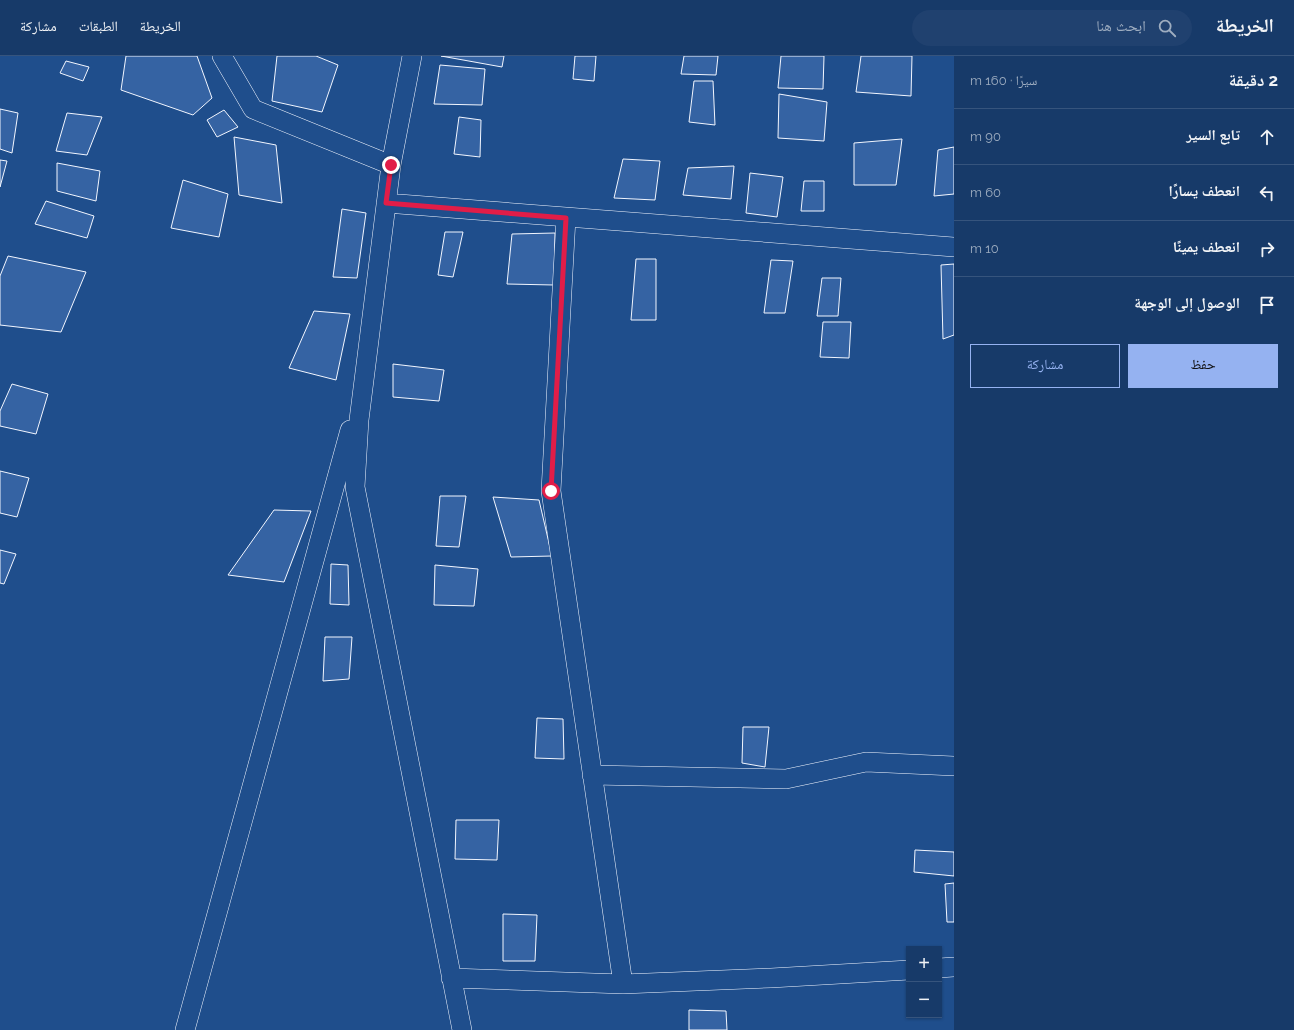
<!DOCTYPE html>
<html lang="ar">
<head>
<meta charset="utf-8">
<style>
  :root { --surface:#173a69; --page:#20416f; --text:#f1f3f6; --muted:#9eadc0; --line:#36547d; --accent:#95b2f1 }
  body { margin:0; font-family:Raleway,"Noto Naskh Arabic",sans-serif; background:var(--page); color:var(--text); direction:rtl }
  .controls { position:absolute; right:12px; bottom:12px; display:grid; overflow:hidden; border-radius:0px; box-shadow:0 1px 3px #0004 }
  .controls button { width:36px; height:36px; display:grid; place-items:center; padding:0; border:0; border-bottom:1px solid var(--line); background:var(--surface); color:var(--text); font:20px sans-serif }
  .stop { position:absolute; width:12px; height:12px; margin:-9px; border:3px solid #e11d48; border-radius:50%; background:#fff }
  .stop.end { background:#e11d48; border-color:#fff; box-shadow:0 1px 4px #0008 }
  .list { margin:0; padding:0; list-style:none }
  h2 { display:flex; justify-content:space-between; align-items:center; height:52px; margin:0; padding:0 16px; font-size:17px }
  h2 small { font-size:13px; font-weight:400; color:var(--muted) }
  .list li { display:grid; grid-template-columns:26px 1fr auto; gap:12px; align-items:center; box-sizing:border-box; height:56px; padding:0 16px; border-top:1px solid var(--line) }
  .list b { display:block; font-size:15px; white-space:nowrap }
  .list em { font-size:13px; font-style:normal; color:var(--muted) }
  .actions { display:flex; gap:8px; padding:12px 16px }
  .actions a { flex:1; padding:9px 0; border:1px solid var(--accent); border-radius:0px; text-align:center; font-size:14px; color:var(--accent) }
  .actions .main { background:var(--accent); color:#111 }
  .icon { flex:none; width:22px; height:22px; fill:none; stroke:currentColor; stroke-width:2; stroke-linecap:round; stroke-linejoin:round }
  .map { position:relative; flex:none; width:954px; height:974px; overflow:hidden; direction:ltr }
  header { display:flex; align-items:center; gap:24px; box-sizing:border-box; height:56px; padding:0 20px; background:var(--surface); border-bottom:1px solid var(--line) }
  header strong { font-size:19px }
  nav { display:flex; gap:22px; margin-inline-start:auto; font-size:14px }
  .search { width:280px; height:36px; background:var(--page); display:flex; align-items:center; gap:10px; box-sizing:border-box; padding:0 14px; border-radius:22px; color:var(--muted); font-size:15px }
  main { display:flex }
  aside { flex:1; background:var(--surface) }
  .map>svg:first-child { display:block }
</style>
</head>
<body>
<header>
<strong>الخريطة</strong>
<div class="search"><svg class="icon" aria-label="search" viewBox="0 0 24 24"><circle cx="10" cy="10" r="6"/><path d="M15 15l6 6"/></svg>ابحث هنا</div>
<nav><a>الخريطة</a><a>الطبقات</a><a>مشاركة</a></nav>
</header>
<main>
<aside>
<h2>2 دقيقة<small>سيرًا · 160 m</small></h2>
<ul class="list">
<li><svg class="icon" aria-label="ahead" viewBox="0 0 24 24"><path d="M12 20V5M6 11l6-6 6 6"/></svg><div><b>تابع السير</b></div><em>90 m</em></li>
<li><svg class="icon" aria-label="left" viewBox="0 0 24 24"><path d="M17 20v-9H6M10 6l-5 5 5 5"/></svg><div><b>انعطف يسارًا</b></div><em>60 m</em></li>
<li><svg class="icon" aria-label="right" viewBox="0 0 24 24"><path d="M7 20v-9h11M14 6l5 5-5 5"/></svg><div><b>انعطف يمينًا</b></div><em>10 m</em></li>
<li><svg class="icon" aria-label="arrive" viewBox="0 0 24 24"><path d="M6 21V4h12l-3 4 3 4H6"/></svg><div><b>الوصول إلى الوجهة</b></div></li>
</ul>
<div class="actions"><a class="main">حفظ</a><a>مشاركة</a></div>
</aside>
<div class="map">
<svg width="954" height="974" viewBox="0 0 954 974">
  <rect width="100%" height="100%" fill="#1f4e8c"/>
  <path fill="#3563a3" stroke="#f2f6ff" d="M126,0H197L212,42L193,59L121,34Z
    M277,0H316L338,9L322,56L272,45Z
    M441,0H504L502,11Z
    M575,0H596L594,25L573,23Z
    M684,0H718L716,19L681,18Z
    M781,0H824L823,33L778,32Z
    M861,0H912L911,40L856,36Z
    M66,5L89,11L83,25L60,17Z
    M440,9L485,13L482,49L434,48Z
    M694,25H713L715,69L689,66Z
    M779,38L827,46L824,85L778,82Z
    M0,53L18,57L12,97L0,93Z
    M224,54L238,71L217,81L207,64Z
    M67,57L102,61L87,99L56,95Z
    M459,61L481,64L480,101L454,98Z
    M234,81L276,89L282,147L239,139Z
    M902,83L896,129H854V87Z
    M954,91V138L934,140L938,94Z
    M623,103L660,105L655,144L614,142Z
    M0,104L7,105L0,131Z
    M57,107L100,115L96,145L57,135Z
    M734,110L731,143L683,139L688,112Z
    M750,117L783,121L777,161L746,157Z
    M183,124L228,138L219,181L171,172Z
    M804,125H824V155H801Z
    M46,145L94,160L87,182L35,168Z
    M342,153L366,157L357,222L333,221Z
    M445,176H463L453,221L438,219Z
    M555,177L554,229L507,228L512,178Z
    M8,200L86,216L61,276L0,269V220Z
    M636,203H656V264H631Z
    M771,204L793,205L785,257H764Z
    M954,208V279L943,283L941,209Z
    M822,222H841L838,260H817Z
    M314,255L350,258L336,324L289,312Z
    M823,266H851L849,302L820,301Z
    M393,308L444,314L439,345L393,341Z
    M12,328L48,338L36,378L0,370V355Z
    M0,415L29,422L17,461L0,457Z
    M440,440H466L459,491L436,490Z
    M493,441L539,444L552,500L511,501Z
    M274,454L311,455L284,526L228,519Z
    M0,494L16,498L4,528L0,527Z
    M331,508L348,509L349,549L330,548Z
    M435,509L478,513L474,550L434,549Z
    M325,581H352L349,623L323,625Z
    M537,662L563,663L564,703L535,702Z
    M743,671H769L765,711L742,707Z
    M456,764H499L497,804L455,803Z
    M915,794L954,796V820L914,816Z
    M954,827V866H947L945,828Z
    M503,858L537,859L535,905H503Z
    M689,954L726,955L727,974H689Z"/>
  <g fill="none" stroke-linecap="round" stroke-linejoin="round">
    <g stroke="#f2f6ff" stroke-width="20">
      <path id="street" d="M222,0L253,53L391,109
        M412,0L391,109L359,364L355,431L462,974
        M386,147L954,191
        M566,162L551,435L623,928
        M592,719L786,723L866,706L954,710
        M939,912L954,911
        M451,922L623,928L771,922L909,914
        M185,974L350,374"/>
    </g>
    <use href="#street" stroke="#1f4e8c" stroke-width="19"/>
  </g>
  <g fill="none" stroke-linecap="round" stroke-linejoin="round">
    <path stroke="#e11d48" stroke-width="5" d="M391,109L386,147L566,162L551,435"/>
  </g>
</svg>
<div class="controls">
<button>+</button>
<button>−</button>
</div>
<div class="stop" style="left:551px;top:435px"></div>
<div class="stop end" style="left:391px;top:109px"></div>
</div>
</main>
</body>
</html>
